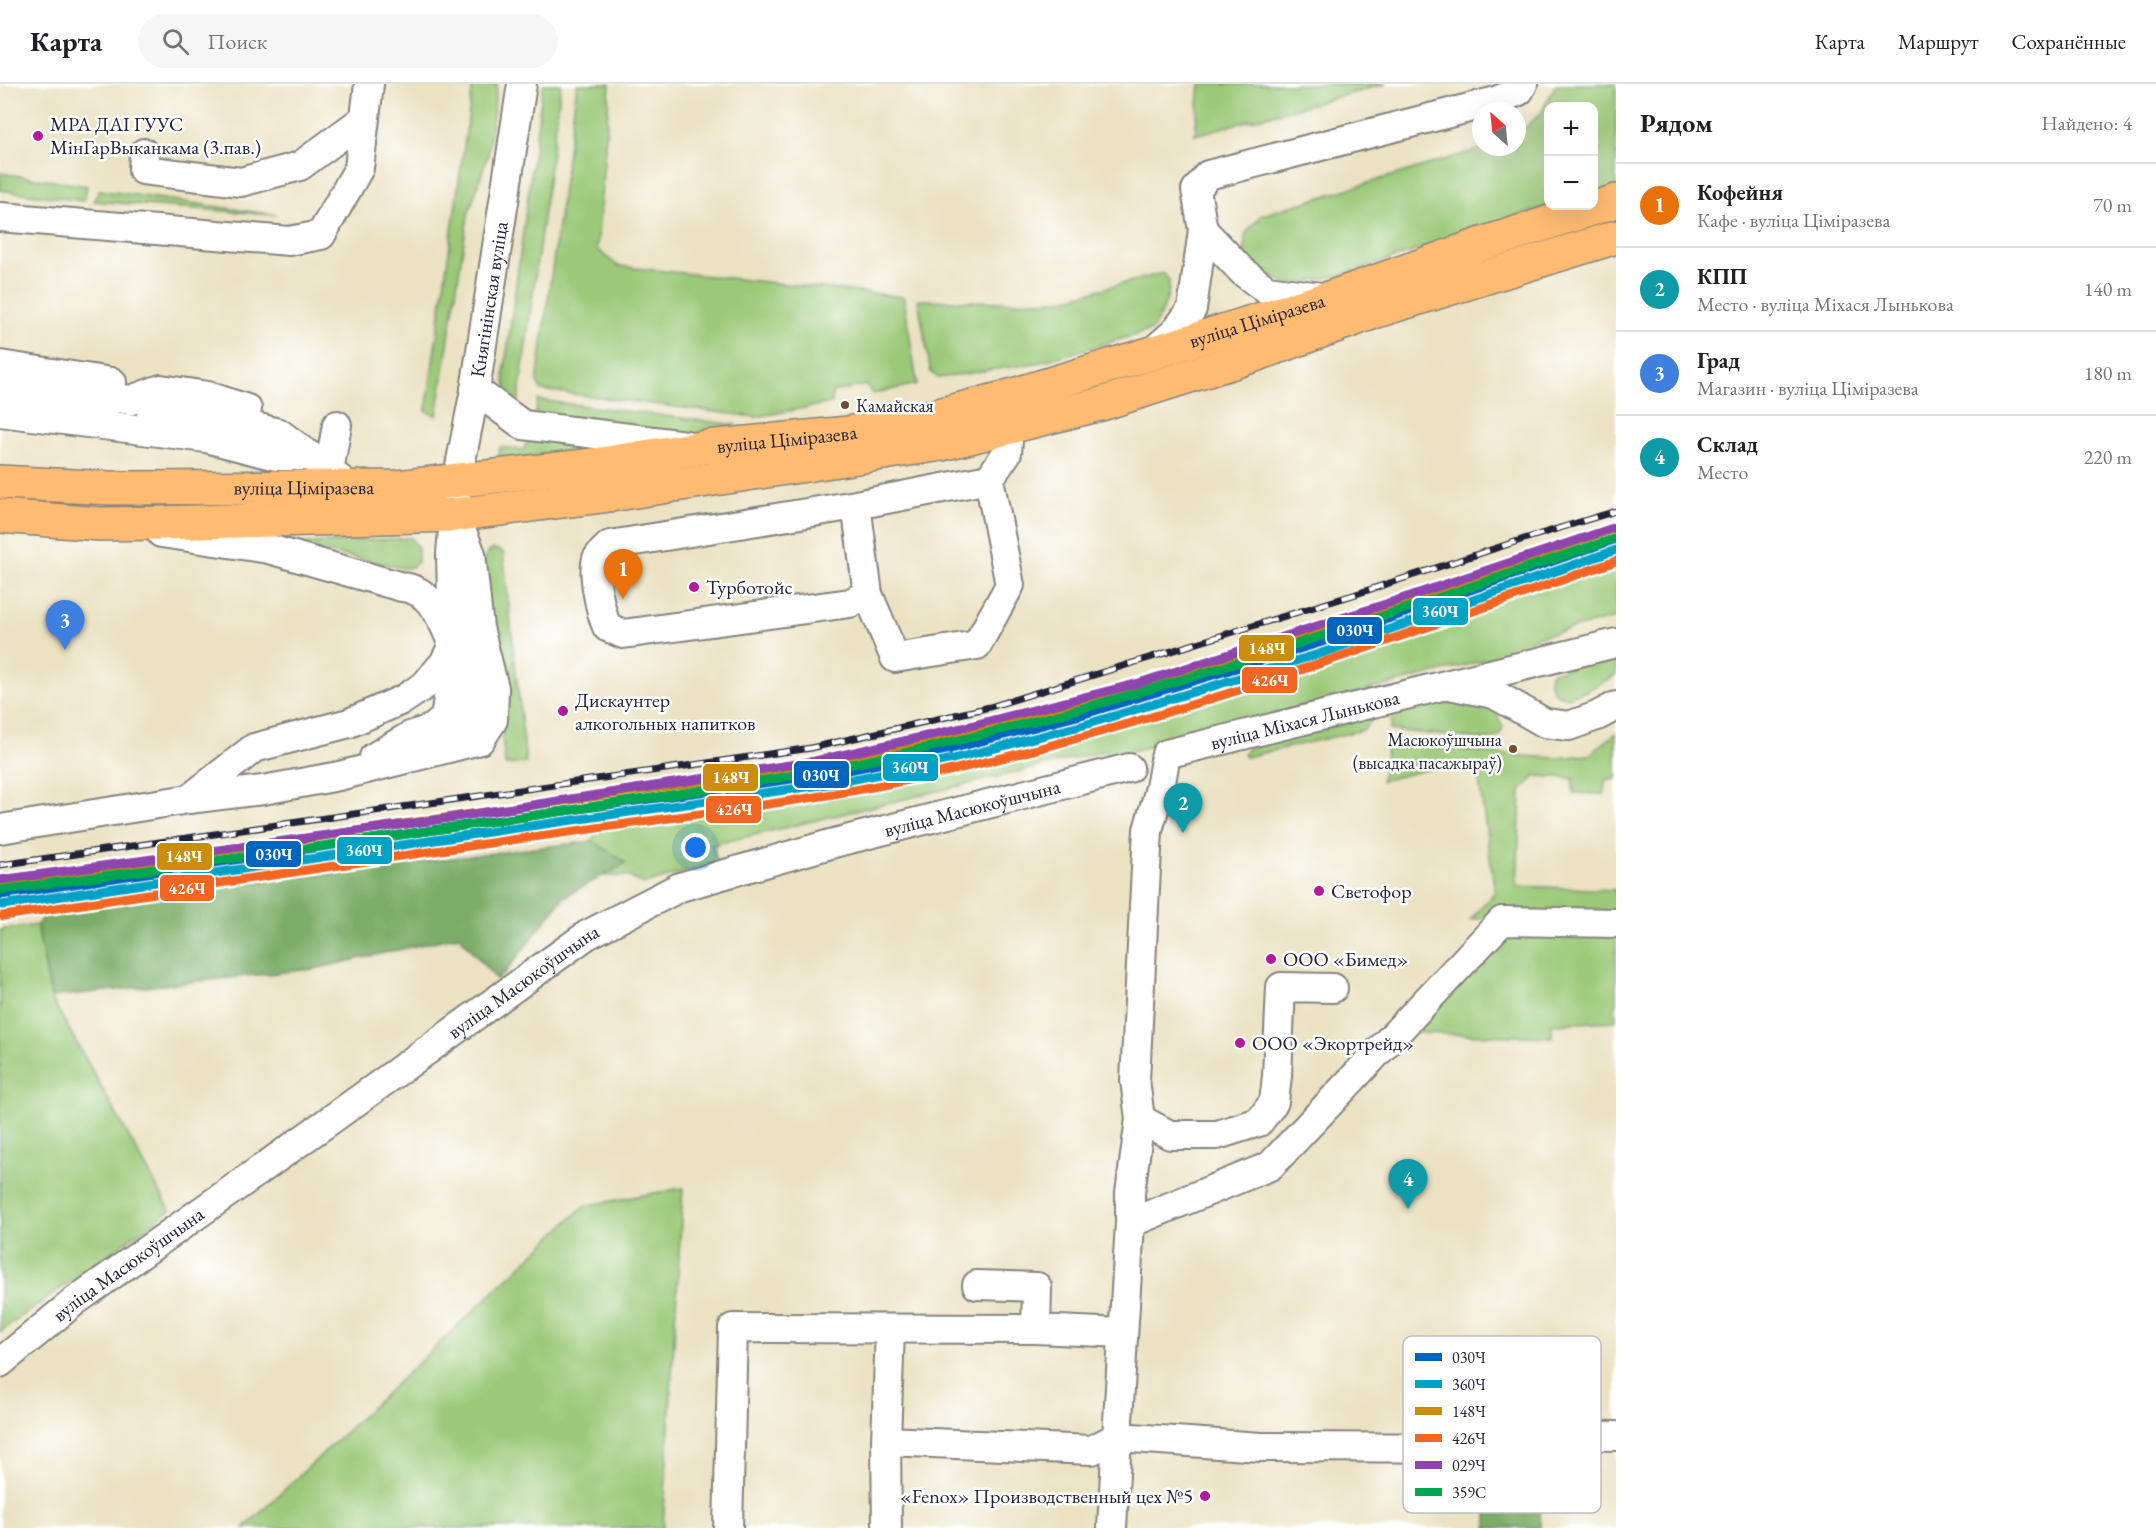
<!DOCTYPE html>
<html lang="ru">
<head>
<meta charset="utf-8">
<style>
  :root { --surface:#fff; --page:#f6f6f6; --text:#202124; --muted:#757577; --line:#e0e0e0; --accent:#7c3aed }
  body { margin:0; font-family:"EB Garamond",serif; background:var(--page); color:var(--text) }
  .controls { position:absolute; right:18px; top:18px; display:grid; overflow:hidden; border-radius:12px; box-shadow:0 6px 24px #0002 }
  .controls button { width:54px; height:54px; display:grid; place-items:center; padding:0; border:0; border-bottom:2px solid var(--line); background:var(--surface); color:var(--text); font:30px sans-serif }
  .compass { position:absolute; left:1472px; top:18px; width:54px; height:54px; border-radius:50%; background:var(--surface); box-shadow:0 6px 24px #0002; rotate:333deg }
  .you { position:absolute; left:696px; top:764px; width:21px; height:21px; margin:-15px; border:4px solid #fff; border-radius:50%; background:#1a73e8; box-shadow:0 0 0 9px #1a73e833 }
  .badge { display:grid; place-items:center; width:39px; height:39px; border-radius:50%; background:var(--accent); color:#fff; font-size:20px; font-weight:700 }
  .pin { position:absolute; translate:-50% -50px; filter:drop-shadow(0 2px 3px #0008) }
  .pin::after { content:''; position:absolute; top:32px; width:21px; height:18px; background:inherit; clip-path:polygon(0 0,100% 0,50% 100%) }
  .list { margin:0; padding:0; list-style:none }
  h2 { display:flex; justify-content:space-between; align-items:center; height:78px; margin:0; padding:0 24px; font-size:26px }
  h2 small { font-size:20px; font-weight:400; color:var(--muted) }
  .list li { display:grid; grid-template-columns:39px 1fr auto; gap:18px; align-items:center; box-sizing:border-box; height:84px; padding:0 24px; border-top:2px solid var(--line) }
  .list b { display:block; font-size:22px; white-space:nowrap }
  .list p { margin:0; font-size:20px; white-space:nowrap; color:var(--muted) }
  .list em { font-size:20px; font-style:normal; color:var(--muted) }
  .icon { flex:none; width:33px; height:33px; fill:none; stroke:currentColor; stroke-width:2; stroke-linecap:round; stroke-linejoin:round }
  .map { position:relative; flex:none; width:1616px; height:1444px; overflow:hidden }
  header { display:flex; align-items:center; gap:36px; box-sizing:border-box; height:84px; padding:0 30px; background:var(--surface); border-bottom:2px solid var(--line) }
  header strong { font-size:28px }
  nav { display:flex; gap:33px; margin-inline-start:auto; font-size:21px }
  .search { width:420px; height:54px; background:var(--page); display:flex; align-items:center; gap:15px; box-sizing:border-box; padding:0 21px; border-radius:33px; color:var(--muted); font-size:22px }
  main { display:flex }
  aside { flex:1; background:var(--surface) }
  .map>svg:first-child { display:block }
</style>
</head>
<body>
<header>
<strong>Карта</strong>
<div class="search"><svg class="icon" aria-label="search" viewBox="0 0 24 24"><circle cx="10" cy="10" r="6"/><path d="M15 15l6 6"/></svg>Поиск</div>
<nav><a>Карта</a><a>Маршрут</a><a>Сохранённые</a></nav>
</header>
<main>
<div class="map">
<svg width="1616" height="1444" viewBox="0 0 1616 1444">
  <rect width="100%" height="100%" fill="#fff"/>
  <filter id="ink" filterUnits="userSpaceOnUse"><feTurbulence type="fractalNoise" baseFrequency=".0167" numOctaves="2"/><feDisplacementMap in="SourceGraphic" scale="12" xChannelSelector="R" yChannelSelector="G"/><feConvolveMatrix kernelMatrix="1 2 1 2 8 2 1 2 1" color-interpolation-filters="sRGB"/></filter>
  <filter id="wash" filterUnits="userSpaceOnUse"><feTurbulence type="fractalNoise" baseFrequency=".008" numOctaves="4" result="noise"/><feDisplacementMap in="SourceGraphic" scale="24" xChannelSelector="R" yChannelSelector="G"/><feGaussianBlur stdDeviation="1.35" result="paint"/><feColorMatrix in="noise" values="0 0 0 0 0 0 0 0 0 0 0 0 0 0 0 0 0 1.4 0 .05"/><feComposite in="paint" operator="in"/></filter>
  <g filter="url(#wash)">
    <rect width="100%" height="100%" fill="#ebe2c2"/>
    <path fill="#9bc978" stroke="#5e765a" stroke-width="1.5" d="M473,0H497L488,71L468,131L437,332L426,327Z
      M543,0H561L518,320C508,311 505,303 504,290Z
      M577,0H610L597,165L618,182L904,213L917,300L872,310L867,301L832,308V319L756,333L541,306L537,298Z
      M1200,0H1386L1195,51Z
      M1556,0H1616V106L1594,113V22H1548V122L1344,191L1287,201L1249,178L1245,166V150L1262,131L1487,63H1517V51L1541,29Z
      M0,89L87,102L84,117L0,106Z
      M99,106L276,131L94,117Z
      M1163,189L1169,196C1170,214 1161,230 1152,246L1041,278L939,294L931,289L918,216L1008,218L1060,216Z
      M538,316L737,341L682,355L534,335Z
      M530,352L600,363L509,376L502,375L499,370L500,363L523,366Z
      M411,454L418,464V478L412,483L403,484L288,460Z
      M494,465L503,468L526,679L505,681L484,475L488,468Z
      M1616,473V534L1533,554L1528,563L1470,580L1108,673L1105,667L712,761L718,779L644,800L627,792H603L626,779L593,757L596,739L847,698L1213,613Z
      M1616,570V591C1601,598 1568,622 1554,608C1549,602 1549,596 1550,589Z
      M1470,612L1489,614L1503,643L1499,652L1490,656L1390,646L1393,630Z
      M1367,633L1370,638L1363,646L1245,673L1244,669L1248,664Z
      M1616,649V695L1605,696L1604,710L1573,709V694L1535,692L1521,707L1517,802L1616,806V833L1499,832L1470,836L1495,808L1478,690L1465,676L1381,697L1388,658L1524,672L1557,674L1589,671Z
      M1514,840L1616,842V937L1552,940V953L1418,949L1423,940Z
      M37,841L51,913L170,1126L0,1248V846Z
      M683,1104L663,1444H244L584,1122Z"/>
    <path fill="#7cad68" stroke="#4f6852" stroke-width="1.5" d="M593,757L626,779L564,813L508,885L497,896L459,852L314,885L51,913L37,841L51,822Z
      M1439,1383H1515L1533,1396L1541,1417L1540,1444H1487V1408L1442,1406L1441,1427L1417,1426C1419,1404 1418,1394 1439,1383Z"/>
  </g>
  <g filter="url(#ink)">
    <g fill="none" stroke-linecap="round" stroke-linejoin="round">
      <g stroke="#86827e" stroke-width="32">
        <g id="minor">
          <path d="M144,69L143,86L241,98L300,82L365,34"/>
          <path d="M0,133L289,157L321,151L359,84L369,0"/>
          <path d="M1203,146L1243,188L1267,206L1329,214"/>
          <path d="M1151,269L1175,248L1192,225L1203,146L1196,106L1208,91L1496,17L1519,7L1523,0"/>
          <path d="M0,281L112,298"/>
          <path d="M0,306L105,323"/>
          <path d="M475,306L523,341L686,361"/>
          <path d="M86,309L131,316L161,305L208,312L247,325"/>
          <path d="M0,328L206,354L276,372H310L351,404"/>
          <path d="M151,331L216,333L279,349L310,372"/>
          <path d="M329,387L337,341"/>
          <path d="M856,421L868,510L850,519L623,550L607,543C601,529 592,491 597,475C599,470 606,465 610,461L856,421L989,395L1007,369L1009,344"/>
          <path d="M161,449L269,465L402,503C429,505 441,532 450,554"/>
          <path d="M868,510L895,574L977,561L1010,501L989,395"/>
          <path d="M1454,602L1494,610L1545,639L1569,642L1597,632L1616,622"/>
          <path d="M435,656L459,647L467,640L471,629V606L477,561"/>
          <path d="M374,673L410,652L433,644L445,634L449,608L467,571"/>
          <path id="s1" d="M189,715L254,664L349,639L404,615L425,601L444,579L453,561L451,470L457,397L475,306L522,0"/>
          <path d="M0,745L189,715L263,706L339,692L480,656L493,636L494,604L479,544L471,470L458,438"/>
          <path id="s2" d="M1333,904L1281,903L1277,992L1274,1018L1259,1038L1217,1051H1170L1140,1035L1135,996L1148,746L1160,704L1166,670L1616,559"/>
          <path d="M1130,1139V1109L1140,1035"/>
          <path d="M977,1201L1037,1203L1036,1245L1123,1249"/>
          <path id="s3" d="M0,1279L75,1217L336,1032L587,851L680,803L834,759L1129,684"/>
          <path d="M886,1357L1092,1366L1117,1353L1130,1139L1270,1082L1502,837L1616,839"/>
          <path d="M728,1444L733,1244L1036,1245"/>
          <path d="M887,1444L886,1357L890,1245"/>
          <path d="M1112,1444L1117,1353L1261,1363L1515,1364L1569,1351L1616,1352"/>
        </g>
      </g>
      <g stroke="#86827e" stroke-width="36">
        <g id="major">
          <path id="s4" d="M0,398L110,404L397,403L602,380L706,363L848,349L935,332L1000,315L1149,270L1329,214L1482,160L1616,117"/>
          <path d="M0,432L100,440L161,439L454,431L610,411L942,360L1101,320L1252,272L1380,226L1616,153"/>
        </g>
      </g>
      <use href="#minor" stroke="#fff" stroke-width="28"/>
      <use href="#major" stroke="#febb71" stroke-width="33"/>
      <g stroke="#22223b" stroke-width="7">
        <path id="rail" d="M0,781L811,664L990,623L1353,511L1524,455L1616,427"/>
      </g>
      <use href="#rail" stroke="#fff" stroke-width="4.5" stroke-dasharray="14" stroke-linecap="butt"/>
      <g stroke="#fff" stroke-width="14">
        <path id="rail-1" d="M0,811L487,738L834,689L951,665L1081,631L1319,559L1616,455"/>
      </g>
      <g stroke="#fff" stroke-width="14">
        <path id="rail-2" d="M2,821L489,748L835,699L953,675L1084,641L1322,569L1616,466"/>
      </g>
      <g stroke="#fff" stroke-width="14">
        <path id="rail-3" d="M0,800L485,728L832,679L949,655L1078,621L1316,549L1613,445"/>
      </g>
      <g stroke="#fff" stroke-width="14">
        <path id="rail-4" d="M3,832C184,805 365,776 547,751C684,731 823,717 957,685C1182,632 1399,553 1616,477"/>
      </g>
      <g stroke="#fff" stroke-width="14">
        <path id="rail-5" d="M0,796L436,736L815,677L962,644L1139,599L1392,518L1616,443"/>
      </g>
      <g stroke="#fff" stroke-width="14">
        <path id="rail-6" d="M1,806C202,779 403,752 603,721C674,710 746,701 817,687C1090,635 1353,542 1616,454"/>
      </g>
      <use href="#rail-1" stroke="#0065bd" stroke-width="9"/>
      <use href="#rail-2" stroke="#02a2c7" stroke-width="9"/>
      <use href="#rail-3" stroke="#cc8c0c" stroke-width="9"/>
      <use href="#rail-4" stroke="#f26522" stroke-width="9"/>
      <use href="#rail-5" stroke="#8e44ad" stroke-width="9"/>
      <use href="#rail-6" stroke="#00a651" stroke-width="9"/>
    </g>
  </g>
  <g fill="#b5179e" stroke="#fff" stroke-width="2">
    <circle cx="38" cy="52" r="6"/>
    <circle cx="694" cy="503" r="6"/>
    <circle cx="563" cy="627" r="6"/>
    <circle cx="1319" cy="807" r="6"/>
    <circle cx="1271" cy="875" r="6"/>
    <circle cx="1240" cy="959" r="6"/>
    <circle cx="1205" cy="1412" r="6"/>
  </g>
  <g fill="#7a4b2a" stroke="#fff" stroke-width="2">
    <circle cx="845" cy="321" r="5"/>
    <circle cx="1513" cy="665" r="5"/>
  </g>
  <g text-anchor="middle" stroke-width="5" stroke-linejoin="round" paint-order="stroke">
    <g font-size="18" fill="#22223b" stroke="#fff" text-anchor="start">
      <text x="856" y="328">Камайская</text>
      <text x="1502" y="662" text-anchor="end">Масюкоўшчына<tspan x="1502" dy="23">(высадка пасажыраў)</tspan></text>
    </g>
    <g font-size="20" fill="#22223b" stroke="#fff" text-anchor="start">
      <text x="50" y="47">МРА ДАІ ГУУС<tspan x="50" dy="23">МінГарВыканкама (3.пав.)</tspan></text>
      <text x="706" y="510">Турботойс</text>
      <text x="575" y="623">Дискаунтер<tspan x="575" dy="23">алкогольных напитков</tspan></text>
      <text x="1331" y="814">Светофор</text>
      <text x="1283" y="882">ООО «Бимед»</text>
      <text x="1252" y="966">ООО «Экортрейд»</text>
      <text x="1193" y="1419" text-anchor="end">«Fenox» Производственный цех №5</text>
    </g>
    <g font-size="20" fill="#22223b" stroke="#fff">
      <text dy="7" stroke="none"><textPath href="#s1" startOffset="664">Княгінінская вуліца</textPath></text>
      <text dy="7" stroke="none"><textPath href="#s4" startOffset="1276">вуліца Ціміразева</textPath></text>
      <text dy="7" stroke="none"><textPath href="#s4" startOffset="790">вуліца Ціміразева</textPath></text>
      <text dy="7" stroke="none"><textPath href="#s4" startOffset="304">вуліца Ціміразева</textPath></text>
      <text dy="7" stroke="none"><textPath href="#s2" startOffset="828">вуліца Міхася Лынькова</textPath></text>
      <text dy="7" stroke="none"><textPath href="#s3" startOffset="1134">вуліца Масюкоўшчына</textPath></text>
      <text dy="7" stroke="none"><textPath href="#s3" startOffset="648">вуліца Масюкоўшчына</textPath></text>
      <text dy="7" stroke="none"><textPath href="#s3" startOffset="162">вуліца Масюкоўшчына</textPath></text>
    </g>
  </g>
  <rect x="1403" y="1252" width="198" height="177" rx="9" fill="#fff" stroke="#bdbdc4" stroke-width="1.5"/>
  <rect x="1415" y="1269" width="27" height="8" fill="#0065bd"/>
  <rect x="1415" y="1296" width="27" height="8" fill="#02a2c7"/>
  <rect x="1415" y="1323" width="27" height="8" fill="#cc8c0c"/>
  <rect x="1415" y="1350" width="27" height="8" fill="#f26522"/>
  <rect x="1415" y="1377" width="27" height="8" fill="#8e44ad"/>
  <rect x="1415" y="1404" width="27" height="8" fill="#00a651"/>
  <g font-size="16" fill="#22223b">
    <text x="1452" y="1279">030Ч</text>
    <text x="1452" y="1306">360Ч</text>
    <text x="1452" y="1333">148Ч</text>
    <text x="1452" y="1360">426Ч</text>
    <text x="1452" y="1387">029Ч</text>
    <text x="1452" y="1414">359С</text>
  </g>
  <g stroke="#fff" stroke-width="2">
    <rect x="1412" y="513" width="57" height="29" rx="6" fill="#02a2c7"/>
    <rect x="1326" y="532" width="57" height="29" rx="6" fill="#0065bd"/>
    <rect x="1238" y="550" width="57" height="28" rx="6" fill="#cc8c0c"/>
    <rect x="1241" y="582" width="57" height="28" rx="6" fill="#f26522"/>
    <rect x="882" y="669" width="57" height="29" rx="6" fill="#02a2c7"/>
    <rect x="793" y="676" width="57" height="29" rx="6" fill="#0065bd"/>
    <rect x="702" y="679" width="57" height="29" rx="6" fill="#cc8c0c"/>
    <rect x="705" y="711" width="57" height="29" rx="6" fill="#f26522"/>
    <rect x="336" y="752" width="57" height="29" rx="6" fill="#02a2c7"/>
    <rect x="245" y="756" width="57" height="28" rx="6" fill="#0065bd"/>
    <rect x="156" y="758" width="57" height="29" rx="6" fill="#cc8c0c"/>
    <rect x="159" y="790" width="56" height="28" rx="6" fill="#f26522"/>
  </g>
  <g font-size="16" text-anchor="middle" font-weight="bold" fill="#fff">
    <text x="1440" y="533">360Ч</text>
    <text x="1355" y="552">030Ч</text>
    <text x="1267" y="570">148Ч</text>
    <text x="1270" y="602">426Ч</text>
    <text x="910" y="689">360Ч</text>
    <text x="821" y="697">030Ч</text>
    <text x="731" y="699">148Ч</text>
    <text x="734" y="731">426Ч</text>
    <text x="364" y="772">360Ч</text>
    <text x="274" y="776">030Ч</text>
    <text x="184" y="778">148Ч</text>
    <text x="187" y="810">426Ч</text>
  </g>
</svg>
<div class="controls">
<button>+</button>
<button>−</button>
</div>
<svg class="compass" viewBox="-18 -18 36 36"><path d="M0-13l5 13h-10z" fill="#e53935"/><path d="M0 13l5-13h-10z" fill="#757577"/></svg>
<div class="you"></div>
<div class="pin badge" style="left:623px;top:515px;background:#e8710a">1</div>
<div class="pin badge" style="left:1183px;top:749px;background:#0f9aa8">2</div>
<div class="pin badge" style="left:65px;top:566px;background:#3f7fe0">3</div>
<div class="pin badge" style="left:1408px;top:1125px;background:#0f9aa8">4</div>
</div>
<aside>
<h2>Рядом<small>Найдено: 4</small></h2>
<ul class="list">
<li><span class="badge" style="background:#e8710a">1</span><div><b>Кофейня</b><p>Кафе · вуліца Ціміразева</p></div><em>70 m</em></li>
<li><span class="badge" style="background:#0f9aa8">2</span><div><b>КПП</b><p>Место · вуліца Міхася Лынькова</p></div><em>140 m</em></li>
<li><span class="badge" style="background:#3f7fe0">3</span><div><b>Град</b><p>Магазин · вуліца Ціміразева</p></div><em>180 m</em></li>
<li><span class="badge" style="background:#0f9aa8">4</span><div><b>Склад</b><p>Место</p></div><em>220 m</em></li>
</ul>
</aside>
</main>
</body>
</html>
